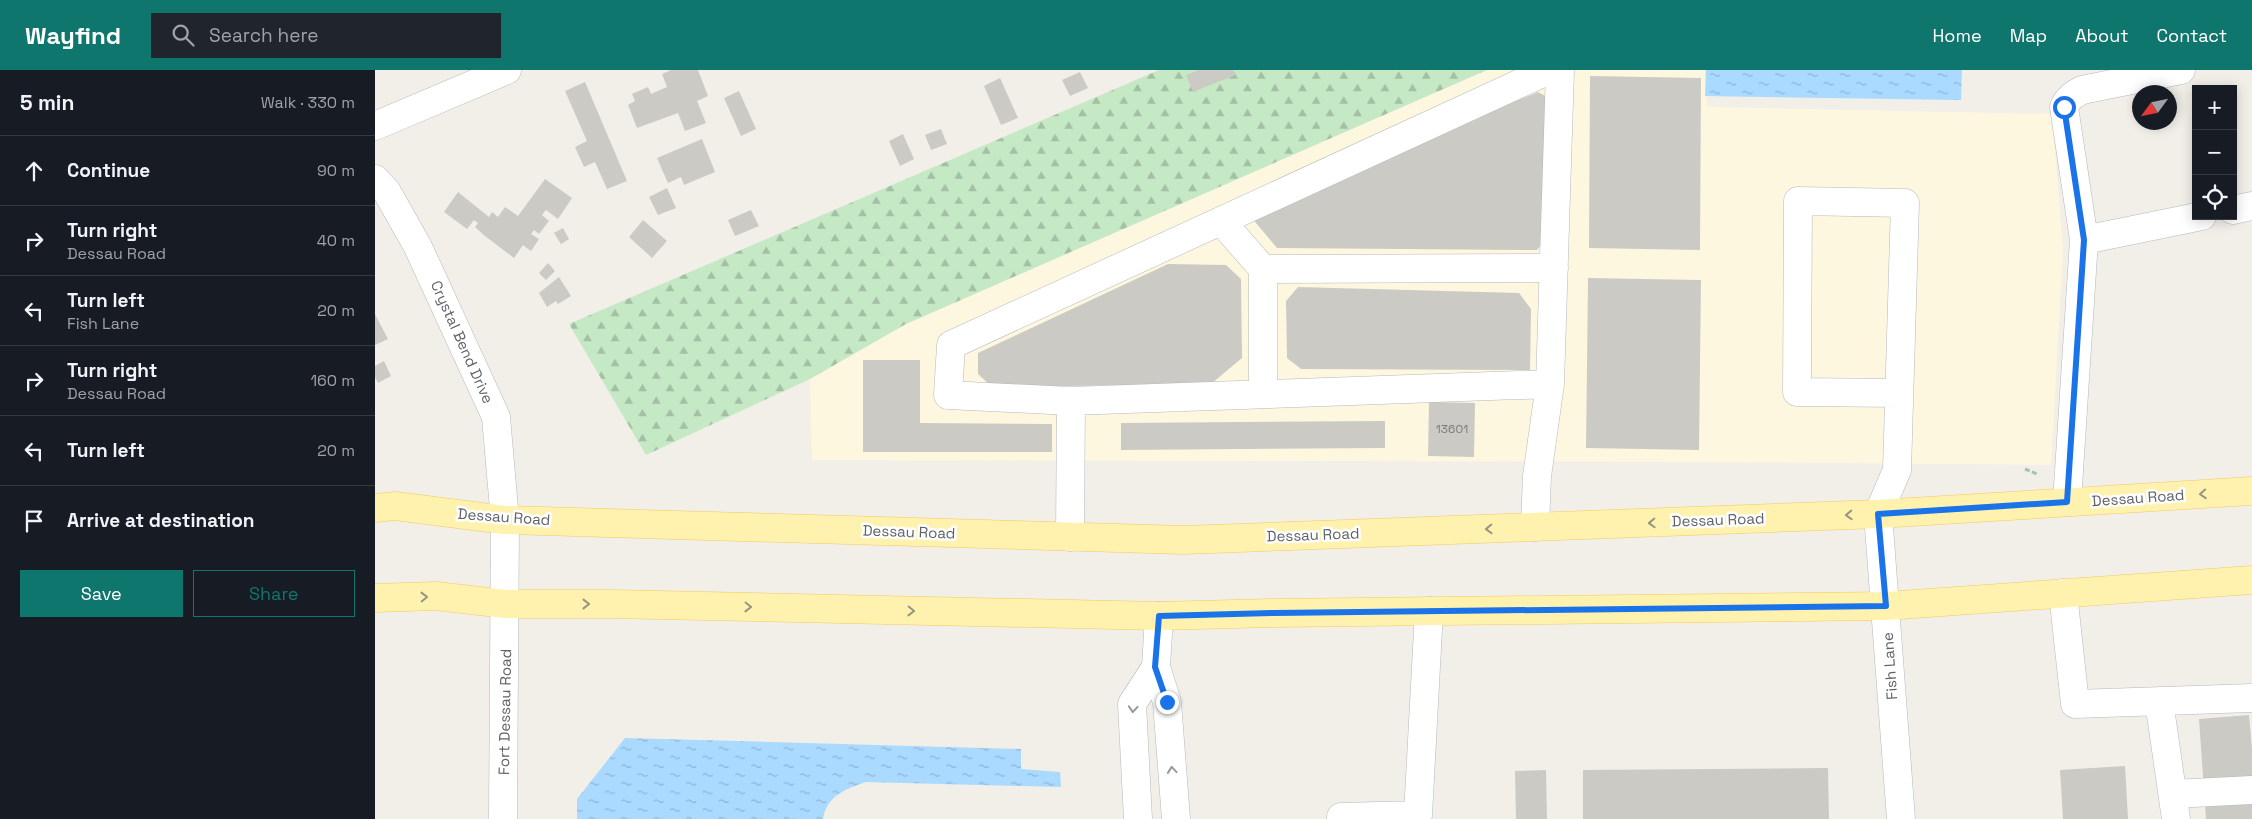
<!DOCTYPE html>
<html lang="en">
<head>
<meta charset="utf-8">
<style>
  :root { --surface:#171b24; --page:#20242c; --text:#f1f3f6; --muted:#9ea1a6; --line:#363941; --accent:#0f766e }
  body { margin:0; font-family:"Space Grotesk",sans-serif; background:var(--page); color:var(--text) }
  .controls { position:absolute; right:15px; top:15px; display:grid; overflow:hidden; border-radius:0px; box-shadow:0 2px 12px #0003 }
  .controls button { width:45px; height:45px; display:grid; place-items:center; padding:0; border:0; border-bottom:1px solid var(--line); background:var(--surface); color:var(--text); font:25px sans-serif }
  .compass { position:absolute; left:1757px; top:15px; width:45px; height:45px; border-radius:50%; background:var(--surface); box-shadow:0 2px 12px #0003; rotate:237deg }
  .stop { position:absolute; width:15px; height:15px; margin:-11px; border:4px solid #1a73e8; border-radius:50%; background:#fff }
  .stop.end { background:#1a73e8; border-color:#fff; box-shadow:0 1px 5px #0008 }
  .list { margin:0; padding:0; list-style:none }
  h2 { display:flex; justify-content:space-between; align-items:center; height:65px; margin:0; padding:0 20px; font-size:21px }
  h2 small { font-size:16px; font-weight:400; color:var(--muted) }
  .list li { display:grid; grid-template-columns:32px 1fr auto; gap:15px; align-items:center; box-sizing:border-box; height:70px; padding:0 20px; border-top:1px solid var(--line) }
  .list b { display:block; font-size:19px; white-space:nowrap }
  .list p { margin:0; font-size:16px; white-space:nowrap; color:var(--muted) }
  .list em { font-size:16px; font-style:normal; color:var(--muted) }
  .actions { display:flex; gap:10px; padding:15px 20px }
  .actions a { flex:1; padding:11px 0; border:1px solid var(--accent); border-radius:0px; text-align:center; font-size:18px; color:var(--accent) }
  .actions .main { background:var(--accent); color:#fff }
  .icon { flex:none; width:28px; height:28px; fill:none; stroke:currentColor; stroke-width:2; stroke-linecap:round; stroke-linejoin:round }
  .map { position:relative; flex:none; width:1877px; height:749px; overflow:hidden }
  header { display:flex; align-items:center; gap:30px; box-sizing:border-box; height:70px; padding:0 25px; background:var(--accent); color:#fff }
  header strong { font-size:24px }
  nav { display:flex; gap:28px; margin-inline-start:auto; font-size:18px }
  .search { width:350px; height:45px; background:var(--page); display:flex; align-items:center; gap:12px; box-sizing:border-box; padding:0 18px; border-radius:0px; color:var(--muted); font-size:19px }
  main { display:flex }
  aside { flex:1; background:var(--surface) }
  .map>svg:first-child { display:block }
</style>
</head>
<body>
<header>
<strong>Wayfind</strong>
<div class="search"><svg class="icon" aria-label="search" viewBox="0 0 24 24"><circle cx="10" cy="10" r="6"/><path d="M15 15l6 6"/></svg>Search here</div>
<nav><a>Home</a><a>Map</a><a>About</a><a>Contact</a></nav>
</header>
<main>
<aside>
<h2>5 min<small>Walk · 330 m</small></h2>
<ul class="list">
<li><svg class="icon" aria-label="ahead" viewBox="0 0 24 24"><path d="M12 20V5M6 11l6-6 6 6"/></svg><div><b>Continue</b></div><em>90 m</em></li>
<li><svg class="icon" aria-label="right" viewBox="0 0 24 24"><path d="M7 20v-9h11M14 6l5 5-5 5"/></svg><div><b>Turn right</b><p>Dessau Road</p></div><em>40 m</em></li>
<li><svg class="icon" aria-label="left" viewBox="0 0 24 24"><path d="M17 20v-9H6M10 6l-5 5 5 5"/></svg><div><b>Turn left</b><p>Fish Lane</p></div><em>20 m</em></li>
<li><svg class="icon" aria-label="right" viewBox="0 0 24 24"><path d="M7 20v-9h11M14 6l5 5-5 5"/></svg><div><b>Turn right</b><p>Dessau Road</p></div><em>160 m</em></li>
<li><svg class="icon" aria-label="left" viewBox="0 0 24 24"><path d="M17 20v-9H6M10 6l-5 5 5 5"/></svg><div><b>Turn left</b></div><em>20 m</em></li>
<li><svg class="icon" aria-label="arrive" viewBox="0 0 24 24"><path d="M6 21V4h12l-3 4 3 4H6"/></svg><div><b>Arrive at destination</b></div></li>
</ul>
<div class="actions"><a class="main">Save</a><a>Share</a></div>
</aside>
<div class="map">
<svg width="1877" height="749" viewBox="0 0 1877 749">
  <defs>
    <pattern id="forest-firs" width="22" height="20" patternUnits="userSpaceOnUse" patternTransform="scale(1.25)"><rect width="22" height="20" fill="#c5e8c5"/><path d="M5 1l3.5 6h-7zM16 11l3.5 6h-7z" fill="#a3c0a4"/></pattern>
    <pattern id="water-ripples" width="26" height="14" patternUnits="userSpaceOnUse" patternTransform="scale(1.25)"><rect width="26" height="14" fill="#aadaff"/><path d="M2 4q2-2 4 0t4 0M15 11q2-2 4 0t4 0" fill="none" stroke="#8eb4d2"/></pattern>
  </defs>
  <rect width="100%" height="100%" fill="#f1efe8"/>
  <path fill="#fef7e0" d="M1112,0H1330L1332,37L1677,44L1688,179L1676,395L1339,392L437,390L435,309L531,254Z"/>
  <path fill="url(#forest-firs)" d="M784,0H1112L531,254L435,309L271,385L194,254Z"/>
  <path fill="url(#water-ripples)" d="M1331,0H1587L1586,30L1330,26Z
    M250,668L646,679V699L685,702L686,717L491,712C471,719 452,725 448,749H202V729Z"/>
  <path fill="#cccac5" d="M296,0H323L333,26L322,31L331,53L310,61L303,43L262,58L253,35L260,31L257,24L273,17L276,24L292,17L287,4Z
    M824,0H858L860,5L818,22L811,5Z
    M705,2L713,18L695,26L687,10Z
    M1215,6L1326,8L1325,180L1214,178Z
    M625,8L643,48L626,55L609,16Z
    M210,12L252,111L232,119L220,92L209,97L200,77L212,71L190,21Z
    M364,21L381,59L366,66L349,28Z
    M1163,22L1174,28V165L1162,180L902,178L870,140Z
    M566,59L572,74L556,80L550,65Z
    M528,64L539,89L525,96L514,71Z
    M327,69L340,102L309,115L306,107L293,113L282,88Z
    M170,109L197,128L183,149L171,140L167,145L174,151L164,164L159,160L156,164L164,169L156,181L148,175L139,188L110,166L100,157L103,153L99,150L92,159L69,142L83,122L114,147L117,142L123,147L130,137L143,146Z
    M292,118L301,138L283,145L274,127Z
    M376,140L384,156L360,166L353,150Z
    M268,150L292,171L277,188L254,167Z
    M188,158L194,169L186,174L179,163Z
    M173,193L180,201L171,210L164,203Z
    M793,194L851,195L866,209L867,288L836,314L617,317L603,304V283Z
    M184,207L196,226L183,234L181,231L172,237L164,223Z
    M1213,208L1326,210L1324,380L1211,378Z
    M923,217L1144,223L1156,239L1155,300L926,299L912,288L911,231Z
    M0,244L13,269L0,275Z
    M488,290H545V353L677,354V382H488Z
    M9,291L16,306L3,313L0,307V296Z
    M1054,332L1100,333L1099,387L1053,386Z
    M1010,351V378L746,380V353Z
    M1874,645L1877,679V749H1831L1824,649Z
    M1750,696L1753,749H1688L1685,700Z
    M1453,698L1454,749H1208V700Z
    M1171,700L1172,749H1141L1140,701Z"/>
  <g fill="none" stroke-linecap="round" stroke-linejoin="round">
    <g stroke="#b5b8bc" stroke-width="29">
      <path id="minor" d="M0,56L132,0
        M0,109L12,122L43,177L121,347L130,450L128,749
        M1858,140L1877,136
        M846,151L888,199
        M1709,170L1827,146
        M1175,314L1185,0
        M888,323V199L1179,198
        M1524,323L1422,322L1423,131L1530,133L1522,400L1503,444L1526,749
        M696,331L573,325L576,275L1174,0
        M1692,432L1709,170L1689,37C1693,28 1698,25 1707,20L1806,0
        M695,467L696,331L1175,314L1162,406L1160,457
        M1688,523L1700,634L1877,628
        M784,546L781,597L792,632L801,749
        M1784,631L1801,749
        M1798,724L1877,720
        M966,747L1043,745L1054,541
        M763,749L757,634L781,597"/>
    </g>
    <g stroke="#f2c960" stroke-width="29">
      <path id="major" d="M0,438L20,436L130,450L809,470L1503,444L1877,421
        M0,528L61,526L131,534H236L784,546L899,543L1511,536L1877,510"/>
    </g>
    <path stroke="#9cc7a9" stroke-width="3" stroke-dasharray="5 2.5" stroke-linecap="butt" d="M1650,399L1662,404"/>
    <use href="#minor" stroke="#fff" stroke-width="28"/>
    <use href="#major" stroke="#fff2af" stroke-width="28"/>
  </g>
  <defs><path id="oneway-chevron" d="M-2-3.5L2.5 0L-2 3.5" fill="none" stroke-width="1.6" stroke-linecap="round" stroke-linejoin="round" transform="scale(1.25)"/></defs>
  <g stroke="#979581">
    <use href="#oneway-chevron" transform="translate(1828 424) rotate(176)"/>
    <use href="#oneway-chevron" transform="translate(1474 445) rotate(178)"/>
    <use href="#oneway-chevron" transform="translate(1277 453) rotate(178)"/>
    <use href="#oneway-chevron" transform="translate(1114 459) rotate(178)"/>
    <use href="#oneway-chevron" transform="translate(49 527) rotate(-1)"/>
    <use href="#oneway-chevron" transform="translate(211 534)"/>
    <use href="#oneway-chevron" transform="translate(373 537) rotate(1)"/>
    <use href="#oneway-chevron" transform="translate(536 541) rotate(1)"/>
  </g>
  <g stroke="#979a9d">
    <use href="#oneway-chevron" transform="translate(758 639) rotate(94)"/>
    <use href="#oneway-chevron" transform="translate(797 700) rotate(-95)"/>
  </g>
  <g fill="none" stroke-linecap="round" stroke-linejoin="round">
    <path stroke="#1a73e8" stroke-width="6" d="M792,632L780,597L784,546L899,543L1511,536L1503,444L1692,432L1709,170L1689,37"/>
  </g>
  <g text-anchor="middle" stroke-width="5" stroke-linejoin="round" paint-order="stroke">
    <g font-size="12" fill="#7a7d7f">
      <text x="1077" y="363">13601</text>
    </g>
    <g font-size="15" fill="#5f6368" stroke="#fff">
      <text transform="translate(87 272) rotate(66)" y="5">Crystal Bend Drive</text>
      <text transform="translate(1763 428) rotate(-4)" y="5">Dessau Road</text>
      <text transform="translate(129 447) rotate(4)" y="5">Dessau Road</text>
      <text transform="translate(1343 450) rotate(-2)" y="5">Dessau Road</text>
      <text transform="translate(534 462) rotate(2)" y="5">Dessau Road</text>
      <text transform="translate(938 465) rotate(-2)" y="5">Dessau Road</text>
      <text transform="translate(1515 596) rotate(-94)" y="5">Fish Lane</text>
      <text transform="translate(130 642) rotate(-89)" y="5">Fort Dessau Road</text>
    </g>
  </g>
</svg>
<div class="controls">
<button>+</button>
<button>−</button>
<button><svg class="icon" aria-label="locate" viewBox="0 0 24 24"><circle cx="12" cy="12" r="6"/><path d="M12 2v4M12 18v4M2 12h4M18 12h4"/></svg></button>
</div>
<svg class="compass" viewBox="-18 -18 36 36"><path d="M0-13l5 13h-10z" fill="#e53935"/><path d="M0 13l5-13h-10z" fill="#9ea1a6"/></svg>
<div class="stop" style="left:1689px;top:37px"></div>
<div class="stop end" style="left:792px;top:632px"></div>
</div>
</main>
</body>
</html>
